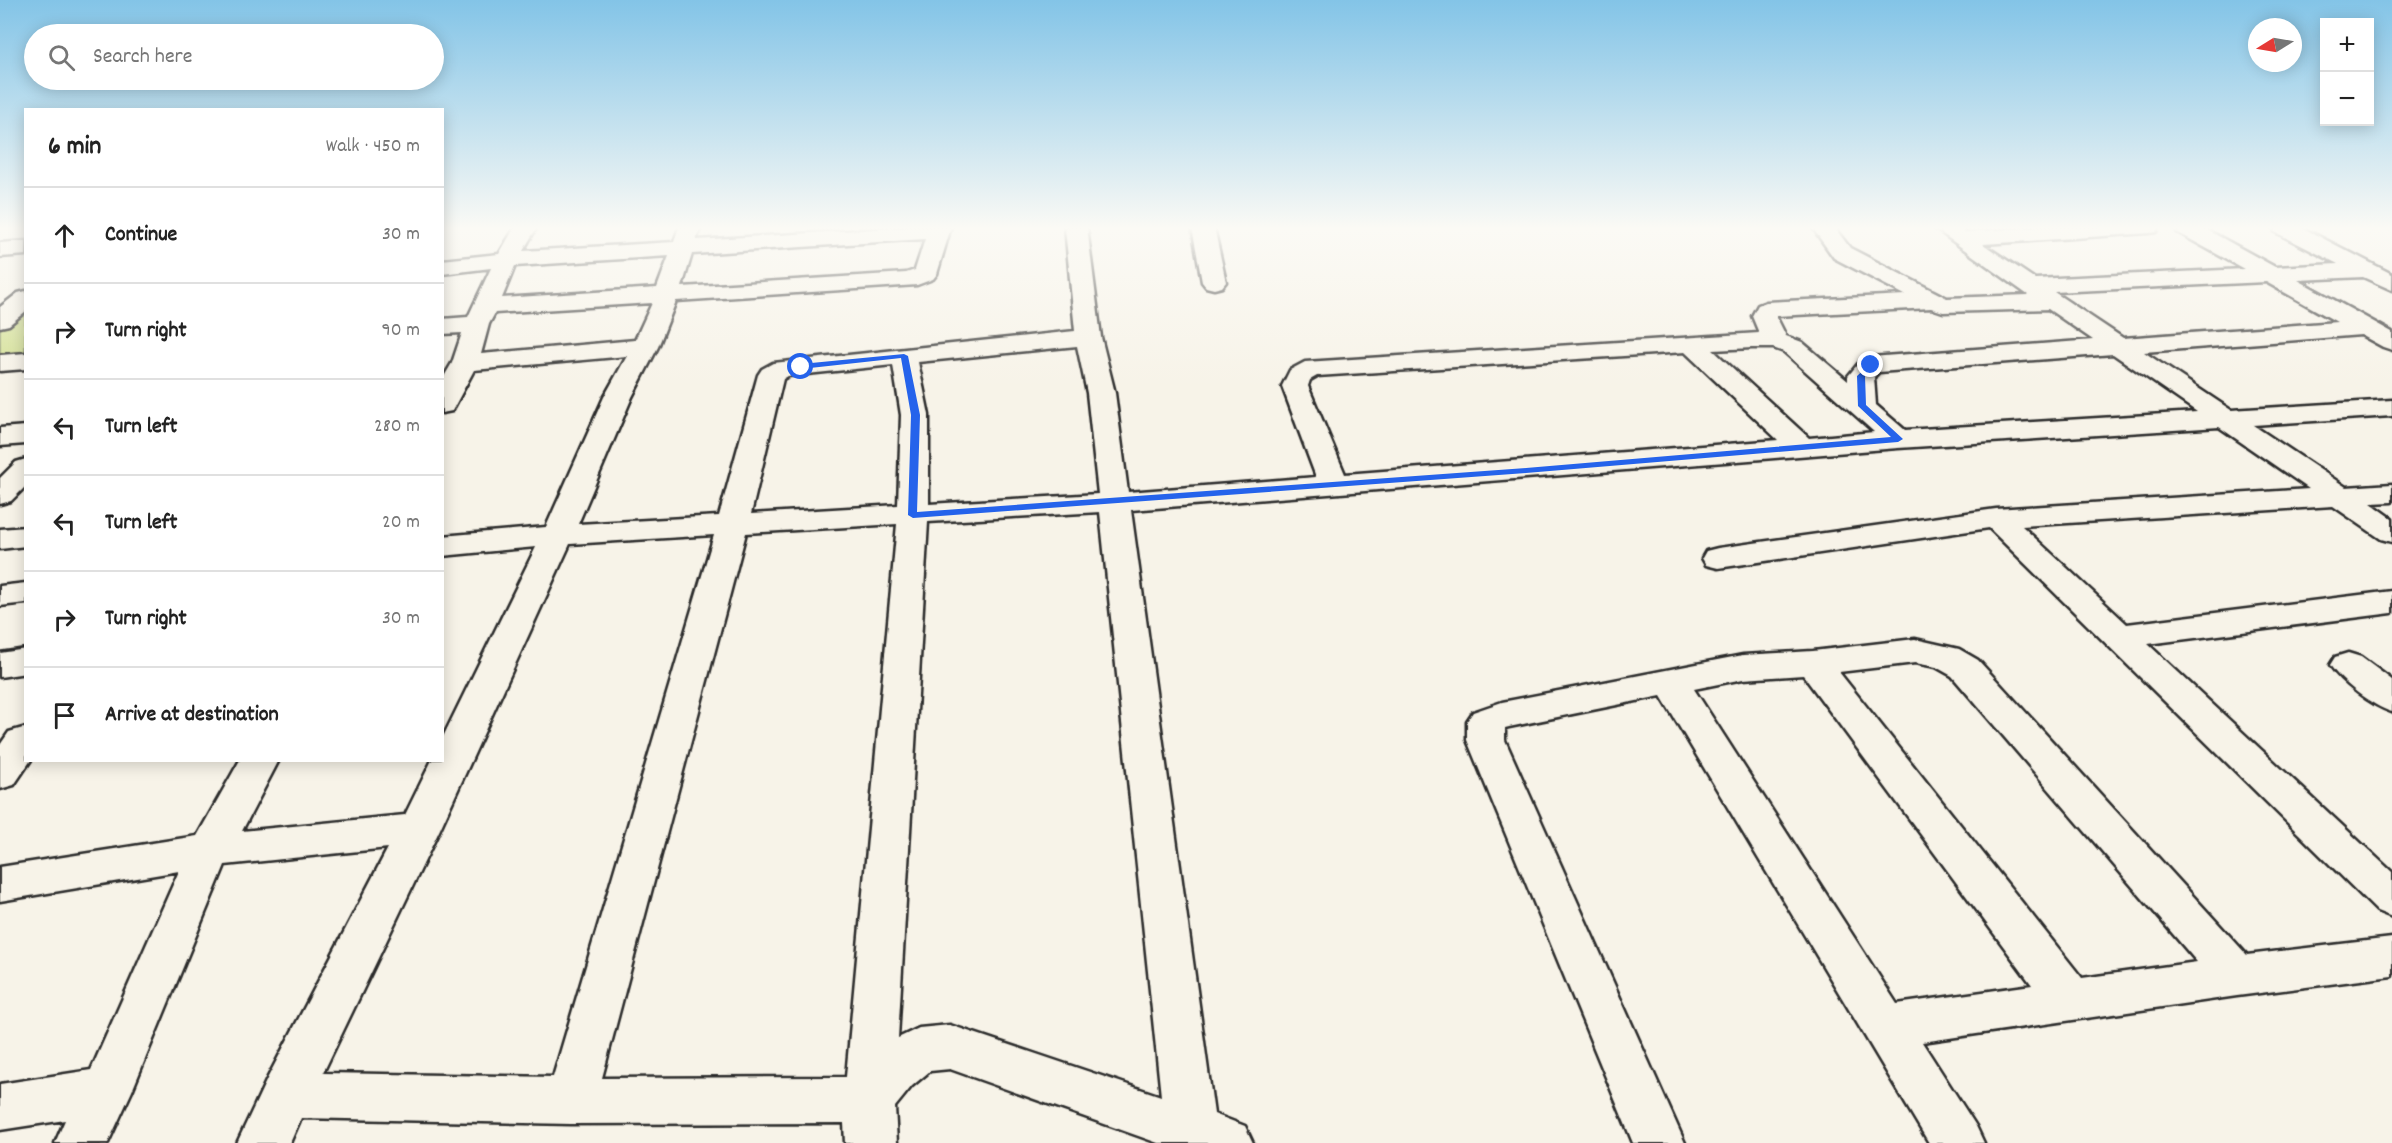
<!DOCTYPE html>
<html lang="en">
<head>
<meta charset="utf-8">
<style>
  :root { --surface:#fff; --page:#f6f6f6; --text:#222; --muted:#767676; --line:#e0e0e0 }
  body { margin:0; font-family:Dekko,sans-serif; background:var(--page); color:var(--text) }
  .controls { position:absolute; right:18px; top:18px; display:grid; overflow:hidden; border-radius:0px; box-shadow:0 3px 15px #0003 }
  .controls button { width:54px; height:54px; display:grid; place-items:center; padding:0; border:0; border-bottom:2px solid var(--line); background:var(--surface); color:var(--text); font:30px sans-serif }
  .compass { position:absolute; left:2248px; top:18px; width:54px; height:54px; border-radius:50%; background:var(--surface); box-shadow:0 3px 15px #0003; rotate:259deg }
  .stop { position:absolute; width:18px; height:18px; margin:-14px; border:4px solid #2563eb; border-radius:50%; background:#fff }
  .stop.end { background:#2563eb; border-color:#fff; box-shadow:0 2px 6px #0008 }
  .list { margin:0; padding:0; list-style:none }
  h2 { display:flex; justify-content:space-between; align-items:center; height:78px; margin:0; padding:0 24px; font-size:26px }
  h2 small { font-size:20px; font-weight:400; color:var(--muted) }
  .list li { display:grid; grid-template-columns:39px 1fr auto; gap:18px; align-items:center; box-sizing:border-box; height:96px; padding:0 24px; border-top:2px solid var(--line) }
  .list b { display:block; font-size:22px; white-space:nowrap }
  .list em { font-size:20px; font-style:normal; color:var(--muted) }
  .icon { flex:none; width:33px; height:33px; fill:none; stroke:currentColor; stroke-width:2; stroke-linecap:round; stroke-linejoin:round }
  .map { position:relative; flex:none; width:2392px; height:1143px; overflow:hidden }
  .search { position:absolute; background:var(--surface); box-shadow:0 3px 15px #0003; left:24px; top:24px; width:420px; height:66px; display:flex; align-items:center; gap:15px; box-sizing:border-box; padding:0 21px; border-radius:33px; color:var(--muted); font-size:22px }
  .panel { position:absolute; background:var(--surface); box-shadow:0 3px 15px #0003; left:24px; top:108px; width:420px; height:654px; border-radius:0px }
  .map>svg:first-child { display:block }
</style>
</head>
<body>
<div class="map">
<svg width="2392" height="1143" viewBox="0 0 2392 1143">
  <rect width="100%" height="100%" fill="#f7f3e8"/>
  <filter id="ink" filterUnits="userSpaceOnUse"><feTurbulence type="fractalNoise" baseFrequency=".0167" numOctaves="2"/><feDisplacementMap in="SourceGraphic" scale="12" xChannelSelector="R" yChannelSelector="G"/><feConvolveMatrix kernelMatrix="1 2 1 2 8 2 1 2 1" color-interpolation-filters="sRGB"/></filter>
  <g filter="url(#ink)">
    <path fill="#d2df92" stroke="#7e855e" stroke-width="1.5" d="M25,301V356L0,358V320Z"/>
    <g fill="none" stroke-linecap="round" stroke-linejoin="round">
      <g stroke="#2b2b2b" stroke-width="5">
        <path id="minor" d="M515,227H537L523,251L674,242L679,227H701L696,240L908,227H951L937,274L933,279L917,285L676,301L658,347L632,397L578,524L719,516L758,375L762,369L773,363L1075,331L1065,227H1087L1101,337L1115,393L1128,492L1316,477L1282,386L1290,370L1305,362L1759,333L1752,316L1758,305L1766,302L1905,295L1834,258L1812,227H1834L1850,248L1947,298L2028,295L1933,227H1958L1965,232L2039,227H2158L2156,232L2148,233L1983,244L2035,279L2244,269L2177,232L2175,227H2202L2275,267L2338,264L2275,232L2273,227H2301L2392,274V290L2363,277L2298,280L2392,332V350L2383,347L2361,335L2144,352L2231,410L2392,400V416L2253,425L2346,487L2392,484V502L2371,503L2392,518V542L2381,539L2333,506L2022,526L2127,624L2392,591V613L2148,644L2392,872V917L2377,911L1989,528L1718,568L1706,565L1702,558L1706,551L1718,548L1996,509L2309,489L2219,427L1898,448L1131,510L1214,1114L1245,1126L1253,1143H1158L950,1069L930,1071L912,1086L895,1107L897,1143H845L844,1123L571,1124L301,1118L290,1143H237L267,1079L388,848L225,865L132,1091L108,1143H55L65,1120L0,1130V1084L91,1070L179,871L0,901V867L197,836L240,760H279L242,831L405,815L432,760H442V739L536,547L442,556V536L546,527L604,397L627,356L474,370L452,411L442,413V380L452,363L462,333L442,334V319L468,317L491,268L442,274V260L499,254ZM925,239L915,270L906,273L682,287L692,254ZM669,256L657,288L502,298L515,266ZM2266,282L2337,322L2123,338L2054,292ZM652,303L635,340L481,354L489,324L495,313ZM1931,308L1943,312L2048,309L2093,340L1871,357L1862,359L1848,376V381L1802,342L1786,336L1776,316ZM1077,346L1087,393L1098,494L929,504V415L918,362ZM1752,348H1773L1784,352L1874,432L1809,438L1713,350ZM1685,352L1778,440L1345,474L1308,386L1310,380L1317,376ZM2113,354L2197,412L1905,430L1876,405L1874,377L1879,372ZM893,365L901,415L898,505L751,514L783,379L788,376ZM1100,512L1161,1096L950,1025L919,1028L898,1038L928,522ZM897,524L846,1077L602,1078L746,533ZM714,535L553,1077L323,1073L440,829L570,544Z
          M1192,227H1214L1226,282L1222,287L1214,289L1206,287L1202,282Z
          M26,241V255L0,257V243Z
          M26,291V311L9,325L0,327V307L18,293Z
          M26,353V369L0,371V355Z
          M26,426V444L0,446V428Z
          M26,459V486L11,501L0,504V478L16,462Z
          M26,527V546L0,549V529Z
          M26,583V603L0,606V586Z
          M1915,639L1959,649L1978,660L2247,955L2392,938V976L2237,996L1922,1042L1976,1126L1984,1143H1929L1661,696L1509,727L1505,728V740L1685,1143H1633L1467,740V721L1473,712L1502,702L1743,655L1813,651ZM1915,663L1936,667L1952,676L2197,962L2082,978L1839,672ZM1803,675L2032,985L1897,1004L1694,689L1743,679Z
          M26,649V673L0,677V653Z
          M2348,653L2361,657L2392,680V712C2372,706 2341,682 2330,665L2335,657Z
          M23,728L26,729V760H31L14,785L0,789V745L9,732Z"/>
      </g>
      <use href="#minor" fill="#f7f3e8" fill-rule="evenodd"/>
    </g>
  </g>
  <linearGradient id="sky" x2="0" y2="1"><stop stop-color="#83c4e7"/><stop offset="0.59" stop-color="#fbfaf5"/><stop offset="1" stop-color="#fbfaf5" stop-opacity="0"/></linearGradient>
  <rect width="2392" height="387" fill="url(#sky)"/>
  <path fill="#2563eb" d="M904,354L908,356L920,415L917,512L1526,468L1891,437L1858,406L1857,376L1871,363L1875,365L1865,376L1866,405L1903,439L1898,442L1526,473L913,518L908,515L911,415L901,358L801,369L797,367L801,364Z"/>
</svg>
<div class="controls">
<button>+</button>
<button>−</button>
</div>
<svg class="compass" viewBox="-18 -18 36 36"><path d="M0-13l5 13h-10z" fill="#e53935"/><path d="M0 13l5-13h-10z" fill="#767676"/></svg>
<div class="stop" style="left:801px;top:367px"></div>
<div class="stop end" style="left:1871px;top:365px"></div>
<div class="search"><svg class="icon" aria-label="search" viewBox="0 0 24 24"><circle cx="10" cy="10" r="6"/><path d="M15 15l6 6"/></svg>Search here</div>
<section class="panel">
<h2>6 min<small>Walk · 450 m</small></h2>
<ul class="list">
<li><svg class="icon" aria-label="ahead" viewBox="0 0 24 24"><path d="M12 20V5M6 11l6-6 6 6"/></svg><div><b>Continue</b></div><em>30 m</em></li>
<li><svg class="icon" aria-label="right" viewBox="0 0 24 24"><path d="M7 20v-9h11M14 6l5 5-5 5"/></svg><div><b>Turn right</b></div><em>90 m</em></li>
<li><svg class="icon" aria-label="left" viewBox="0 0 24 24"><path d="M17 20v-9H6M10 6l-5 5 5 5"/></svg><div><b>Turn left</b></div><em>280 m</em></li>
<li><svg class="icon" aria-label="left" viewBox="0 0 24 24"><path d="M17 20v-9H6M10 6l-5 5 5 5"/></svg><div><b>Turn left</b></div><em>20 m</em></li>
<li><svg class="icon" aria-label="right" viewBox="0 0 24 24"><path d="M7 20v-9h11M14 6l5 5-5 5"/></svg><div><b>Turn right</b></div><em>30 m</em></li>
<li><svg class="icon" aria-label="arrive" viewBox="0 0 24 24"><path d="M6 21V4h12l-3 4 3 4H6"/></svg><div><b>Arrive at destination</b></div></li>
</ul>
</section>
</div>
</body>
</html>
